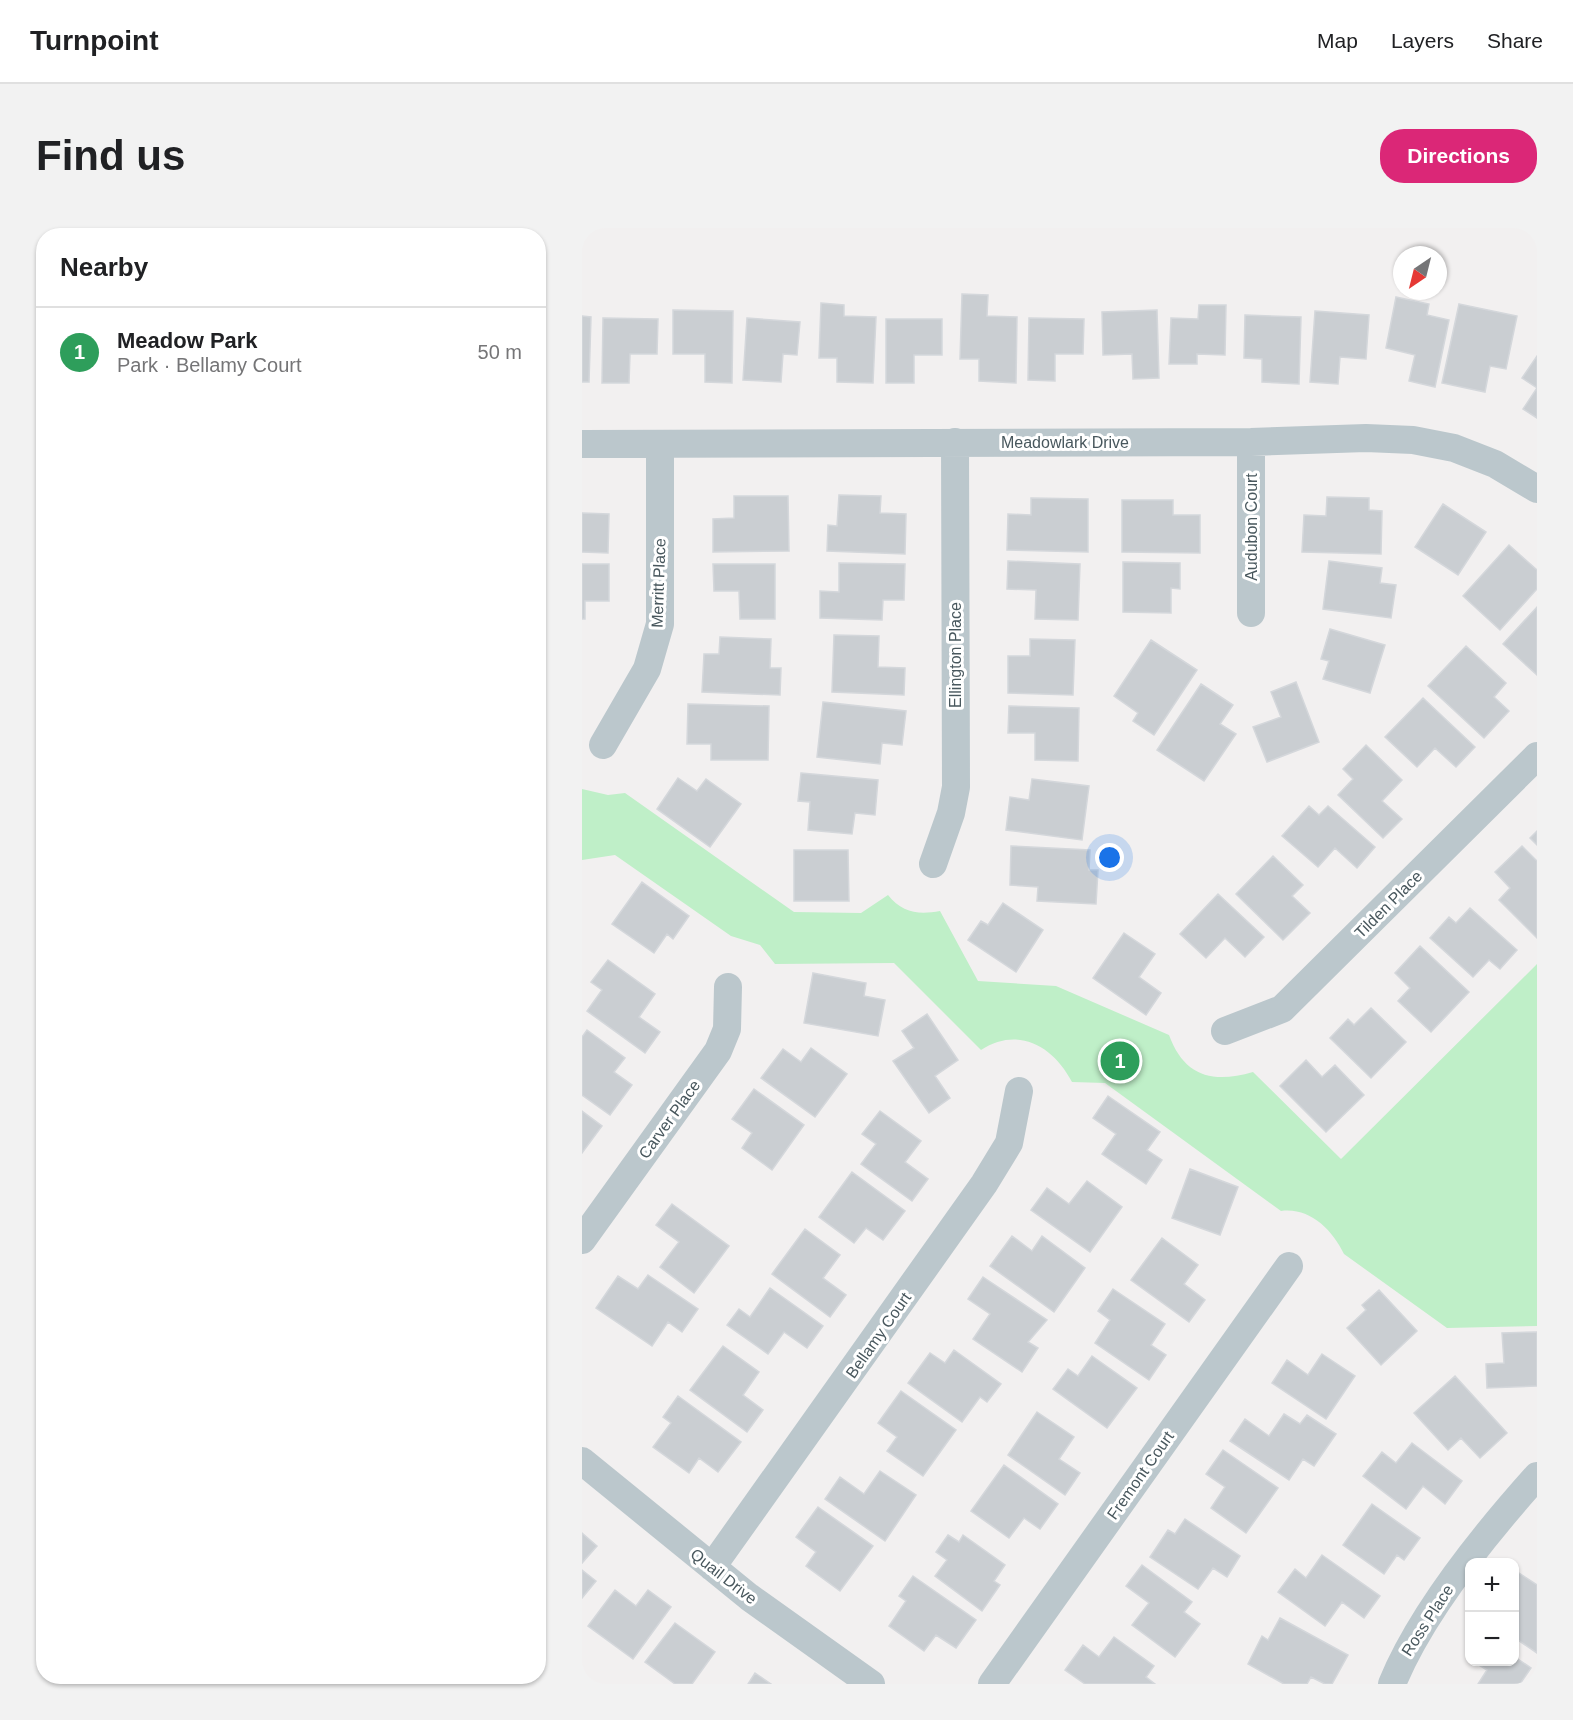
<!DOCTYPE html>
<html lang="en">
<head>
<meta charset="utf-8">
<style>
  :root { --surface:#fff; --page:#f2f2f2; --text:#202124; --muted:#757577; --line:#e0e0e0; --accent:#db2777 }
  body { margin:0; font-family:Helvetica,sans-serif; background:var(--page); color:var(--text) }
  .controls { position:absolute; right:18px; bottom:18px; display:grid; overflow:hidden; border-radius:12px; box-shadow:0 2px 4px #0004 }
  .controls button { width:54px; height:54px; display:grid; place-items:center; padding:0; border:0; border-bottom:2px solid var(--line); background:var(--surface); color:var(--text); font:30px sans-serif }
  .compass { position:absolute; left:811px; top:18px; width:54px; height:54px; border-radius:50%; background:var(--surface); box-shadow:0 2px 4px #0004; rotate:215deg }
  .you { position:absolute; left:528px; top:630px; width:21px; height:21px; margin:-15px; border:4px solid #fff; border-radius:50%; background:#1a73e8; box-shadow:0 0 0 9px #1a73e833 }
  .badge { display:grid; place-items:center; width:39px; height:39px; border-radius:50%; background:var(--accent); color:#fff; font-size:20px; font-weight:700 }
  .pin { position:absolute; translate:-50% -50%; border:3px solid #fff; box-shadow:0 2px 6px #0006 }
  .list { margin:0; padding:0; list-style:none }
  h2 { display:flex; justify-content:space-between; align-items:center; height:78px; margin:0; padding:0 24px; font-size:26px }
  h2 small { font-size:20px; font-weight:400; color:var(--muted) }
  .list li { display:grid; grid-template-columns:39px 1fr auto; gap:18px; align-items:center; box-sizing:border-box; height:90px; padding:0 24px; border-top:2px solid var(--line) }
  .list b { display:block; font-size:22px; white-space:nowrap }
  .list p { margin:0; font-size:20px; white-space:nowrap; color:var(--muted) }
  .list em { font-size:20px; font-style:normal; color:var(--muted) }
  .map { position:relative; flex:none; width:955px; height:1456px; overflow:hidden; border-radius:24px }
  header { display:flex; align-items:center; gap:36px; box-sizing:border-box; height:84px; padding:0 30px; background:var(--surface); border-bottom:2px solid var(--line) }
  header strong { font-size:28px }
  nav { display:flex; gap:33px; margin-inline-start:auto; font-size:21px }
  .intro { display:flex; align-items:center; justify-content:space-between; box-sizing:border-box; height:144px; padding:0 36px }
  h1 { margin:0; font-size:42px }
  .button { padding:15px 27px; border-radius:24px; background:var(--accent); color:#fff; font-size:21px; font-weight:700 }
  main { display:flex; gap:36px; padding:0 36px }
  aside { flex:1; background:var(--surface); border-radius:24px; box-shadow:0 2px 4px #0004 }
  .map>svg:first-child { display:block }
</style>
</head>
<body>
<header>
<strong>Turnpoint</strong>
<nav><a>Map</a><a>Layers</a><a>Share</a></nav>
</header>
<div class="intro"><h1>Find us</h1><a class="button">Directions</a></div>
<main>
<aside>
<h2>Nearby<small></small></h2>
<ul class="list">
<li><span class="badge" style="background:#2e9e5b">1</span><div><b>Meadow Park</b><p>Park · Bellamy Court</p></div><em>50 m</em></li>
</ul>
</aside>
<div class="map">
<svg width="955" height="1456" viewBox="0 0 955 1456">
  <rect width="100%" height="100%" fill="#f2f0f0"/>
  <path fill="#bfefc8" d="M0,561L26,567L43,565L212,684L279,685L306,667C320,685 337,687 358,683L396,753L474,758L587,807C602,848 630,856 671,844L759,931L955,736V1098L865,1100L762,1026C750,1001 727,979 699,983L523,855L490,854C471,818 436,798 399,822L312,735L193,736L178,717L149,708L33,627L0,632Z"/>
  <path fill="#caced2" stroke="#d4d7db" stroke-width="1.5" d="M380,66L406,67L405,88L435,89L434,155L397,153V131H378Z
    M814,69L847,76L845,87L867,92L853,159L827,153L833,127L804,120Z
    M239,75L262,77V88L294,89L291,155L255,154V130H237Z
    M877,76L935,88L924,141L908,138L903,164L860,155Z
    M617,77H644L643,127L615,126V136H587L589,90L616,91Z
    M91,82L151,83L150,155L123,154V126H91Z
    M575,82L577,150L551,151L550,126L521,127L520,84Z
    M733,83L787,87L784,131L758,129L756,156L728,154Z
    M663,87L719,89L717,156L680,154V131L662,130Z
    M0,88L9,89L7,154H0Z
    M21,90L76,91L75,126H48L47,155H20Z
    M165,90L218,94L215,127L201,126L199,154L161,152Z
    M447,90L502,91L501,126H473V153L446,152Z
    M304,91H360V127H332V155H304Z
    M955,128V190L941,181L955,160L940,150Z
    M257,267L299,268L298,285L324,286L323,326L245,323L246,297L255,298Z
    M152,268H206L207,323L131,324V291L152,290Z
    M745,269L787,270V282L800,283L799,326L720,324L722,287L744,288Z
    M449,270L506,271V324L425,322L426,286L449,287Z
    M540,272H591V287H618V325L540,324Z
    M861,276L904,304L876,347L833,319Z
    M0,285L27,286L26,325L0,324Z
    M927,317L955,342V361L918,402L881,368Z
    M426,333L498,336L496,392L453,391L454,362L425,361Z
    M747,333L800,340L798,355L814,357L809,390L741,381Z
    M541,334L598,335V361L589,360V385L541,384Z
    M257,335L323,336L322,372H301L300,392L238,390V363L257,364Z
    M0,336H27V373H3V391H0Z
    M131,336H193V391H158L157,363H132Z
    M955,379V447L921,416Z
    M748,401L803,417L788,465L741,451L747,433L739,431Z
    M252,407L297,408L296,439L323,440L322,467L250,464Z
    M138,409L189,411L188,440H199L198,467L120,464L122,426H137Z
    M448,411L493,412L491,467L426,465V428H448Z
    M569,412L615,442L572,507L551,493L556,485L532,468Z
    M884,418L924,455L912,469L927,483L902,510L846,458Z
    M714,454L737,514L685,534L671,499L699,489L689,464Z
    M619,456L651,477L638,496L654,506L622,553L575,522Z
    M841,470L893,519L874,539L853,520L835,539L803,509Z
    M241,474L324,483L320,517L300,515L298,536L235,529Z
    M106,476L187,478L186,532H129V516H105Z
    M427,478L497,480L496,533L453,532V505H426Z
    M784,517L820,552L800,573L820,591L801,610L756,567L771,551L761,541Z
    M219,545L296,552L293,587L273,585L270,606L226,602L228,574L216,573Z
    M96,550L115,563L124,551L159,576L128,619L75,581Z
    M450,551L507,558L500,612L424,602L428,569L447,572Z
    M727,578L737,587L746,578L793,619L775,640L753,620L736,639L700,608Z
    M955,603V617L948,610Z
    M429,618L508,622L507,642H516L514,676L455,673L456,659L428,657Z
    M940,618L955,633V710L917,672L928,660L913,644Z
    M212,622H266L267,673H212Z
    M691,628L721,657L710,668L728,685L701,712L654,666Z
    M60,654L107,688L91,711L85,706L72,725L30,696Z
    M636,666L682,709L663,729L643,710L624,730L598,706Z
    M421,675L461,702L434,744L386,712L399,693L406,697Z
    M888,680L935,722L918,741L907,732L891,749L848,710L867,689L874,695Z
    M542,705L573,726L557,749L579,765L564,787L511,750Z
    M838,718L887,764L849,804L816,773L828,760L813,745Z
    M26,732L73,766L57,789L78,804L63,825L5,783L20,762L9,754Z
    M231,745L284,755L282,768L303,772L296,808L222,795Z
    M789,780L824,814L789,850L748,810L766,791L772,797Z
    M345,786L376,832L353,848L368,870L347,885L311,833L332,820L320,803Z
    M5,802L43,830L32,844L50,857L28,887L0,867V809Z
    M229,820L265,846L233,889L179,850L201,821L219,834Z
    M724,832L740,849L753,837L782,867L744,904L698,858Z
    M172,861L222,897L190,942L160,920L170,905L150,891Z
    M526,868L578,904L565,922L580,932L564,956L520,926L534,906L511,890Z
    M0,883L20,898L0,925Z
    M298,883L339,913L323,934L346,951L330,973L279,936L294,916L280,906Z
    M608,941L656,959L638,1007L590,990Z
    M270,944L323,983L301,1012L284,1000L272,1015L237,989Z
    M505,953L540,979L508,1024L449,982L465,960L487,976Z
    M90,976L147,1018L112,1065L78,1039L97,1014L74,997Z
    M223,1001L258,1027L241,1050L264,1067L248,1089L190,1046Z
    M430,1008L450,1023L460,1008L503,1040L472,1084L408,1038Z
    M580,1010L616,1037L602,1056L623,1072L607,1094L549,1052Z
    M66,1047L116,1081L100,1104L86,1094L70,1118L14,1080L36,1048L56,1061Z
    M401,1049L465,1092L446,1114L456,1120L440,1144L391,1111L408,1086L386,1071Z
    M188,1060L241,1098L225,1120L202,1104L186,1126L145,1097L157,1081L168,1089Z
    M531,1061L583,1096L569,1117L584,1127L567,1152L513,1115L528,1092L516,1083Z
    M797,1062L835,1103L799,1137L765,1100L784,1082L780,1077Z
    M955,1104V1158L905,1160L904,1136L922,1135L920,1105Z
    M141,1118L177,1144L161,1167L181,1182L165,1204L108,1162Z
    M372,1122L419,1156L405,1174L398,1169L380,1194L326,1155L348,1125L363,1135Z
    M740,1126L773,1148L744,1191L690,1155L705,1132L726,1147Z
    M510,1128L555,1160L525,1200L471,1161L486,1141L496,1148Z
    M873,1148L925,1205L898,1230L879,1210L866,1222L832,1185Z
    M319,1163L374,1202L341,1248L305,1223L315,1209L296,1195Z
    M96,1168L159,1214L136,1244L117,1230L107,1245L71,1219L89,1195L81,1189Z
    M455,1184L492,1209L477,1231L498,1245L483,1267L426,1227Z
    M702,1186L718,1196L725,1187L754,1206L732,1238L721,1231L707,1252L648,1213L663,1191L687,1208Z
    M830,1215L880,1253L863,1276L841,1258L824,1281L781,1248L800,1224L814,1235Z
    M641,1222L696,1260L664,1305L629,1280L643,1259L624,1246Z
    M422,1237L476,1276L458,1301L442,1290L427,1310L389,1283Z
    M298,1243L334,1267L303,1313L243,1271L258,1249L282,1266Z
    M790,1276L838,1310L822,1332L815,1327L802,1346L761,1317Z
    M236,1279L291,1318L258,1363L224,1338L234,1324L214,1309Z
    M603,1291L658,1328L645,1349L631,1340L616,1361L568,1329L586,1302L593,1306Z
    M0,1305L15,1318L0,1335Z
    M366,1307L377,1314L381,1307L423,1337L412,1353L418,1357L400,1383L353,1348L365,1332L354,1324Z
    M740,1327L798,1368L782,1390L760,1374L743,1398L696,1364L713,1341L724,1350Z
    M560,1337L610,1374L602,1384L618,1396L593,1429L550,1397L567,1375L544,1358Z
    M0,1342L14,1353L0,1370Z
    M937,1345L955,1357V1425L933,1410V1394L936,1389L933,1387V1352Z
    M331,1348L394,1392L374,1420L354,1407L342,1423L307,1398L324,1373L317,1368Z
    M33,1362L54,1378L66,1362L89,1379L51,1431L6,1398Z
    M698,1390L766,1427L750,1456H743L729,1449L725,1456H702L666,1436L680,1408L686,1412Z
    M93,1395L133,1424L110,1456H93L63,1434Z
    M532,1409L572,1438L564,1449L573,1456H503L483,1442L501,1417L517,1429Z
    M933,1429L949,1440L938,1456H896L905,1442L892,1434H933Z
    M173,1445L189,1456H166Z"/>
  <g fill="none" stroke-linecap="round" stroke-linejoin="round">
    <path stroke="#bbc7cc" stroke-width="28" d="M669,214V385
      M0,216L669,214L784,210L831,212L872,220L913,236L955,261
      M21,517L65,441L78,396V217
      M351,636L369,585L374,559L373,214
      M643,803L700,781L955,528
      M0,1012L136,823L145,801L146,759
      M0,1233L167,1369L289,1456
      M130,1339L402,956L427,915L437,863
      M410,1456L707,1038
      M810,1456C839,1385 903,1306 955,1248"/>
  </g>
  <g text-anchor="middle" stroke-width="6" stroke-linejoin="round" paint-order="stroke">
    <g font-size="16" fill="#48575d" stroke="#fff">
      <text x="483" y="220">Meadowlark Drive</text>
      <text transform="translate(669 299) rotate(-90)" y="6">Audubon Court</text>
      <text transform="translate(76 355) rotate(-88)" y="6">Merritt Place</text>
      <text transform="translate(373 427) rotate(-90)" y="6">Ellington Place</text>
      <text transform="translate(806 676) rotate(-45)" y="6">Tilden Place</text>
      <text transform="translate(87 891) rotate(-54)" y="6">Carver Place</text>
      <text transform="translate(296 1107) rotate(-55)" y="6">Bellamy Court</text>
      <text transform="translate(558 1247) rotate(-55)" y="6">Fremont Court</text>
      <text transform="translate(142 1348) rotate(38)" y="6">Quail Drive</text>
      <text transform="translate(845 1392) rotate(-57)" y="6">Ross Place</text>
    </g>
  </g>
</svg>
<div class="controls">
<button>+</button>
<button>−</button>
</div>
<svg class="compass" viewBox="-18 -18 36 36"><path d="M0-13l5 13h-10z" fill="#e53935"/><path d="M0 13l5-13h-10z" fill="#757577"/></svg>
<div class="you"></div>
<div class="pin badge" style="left:538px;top:833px;background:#2e9e5b">1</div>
</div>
</main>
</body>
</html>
